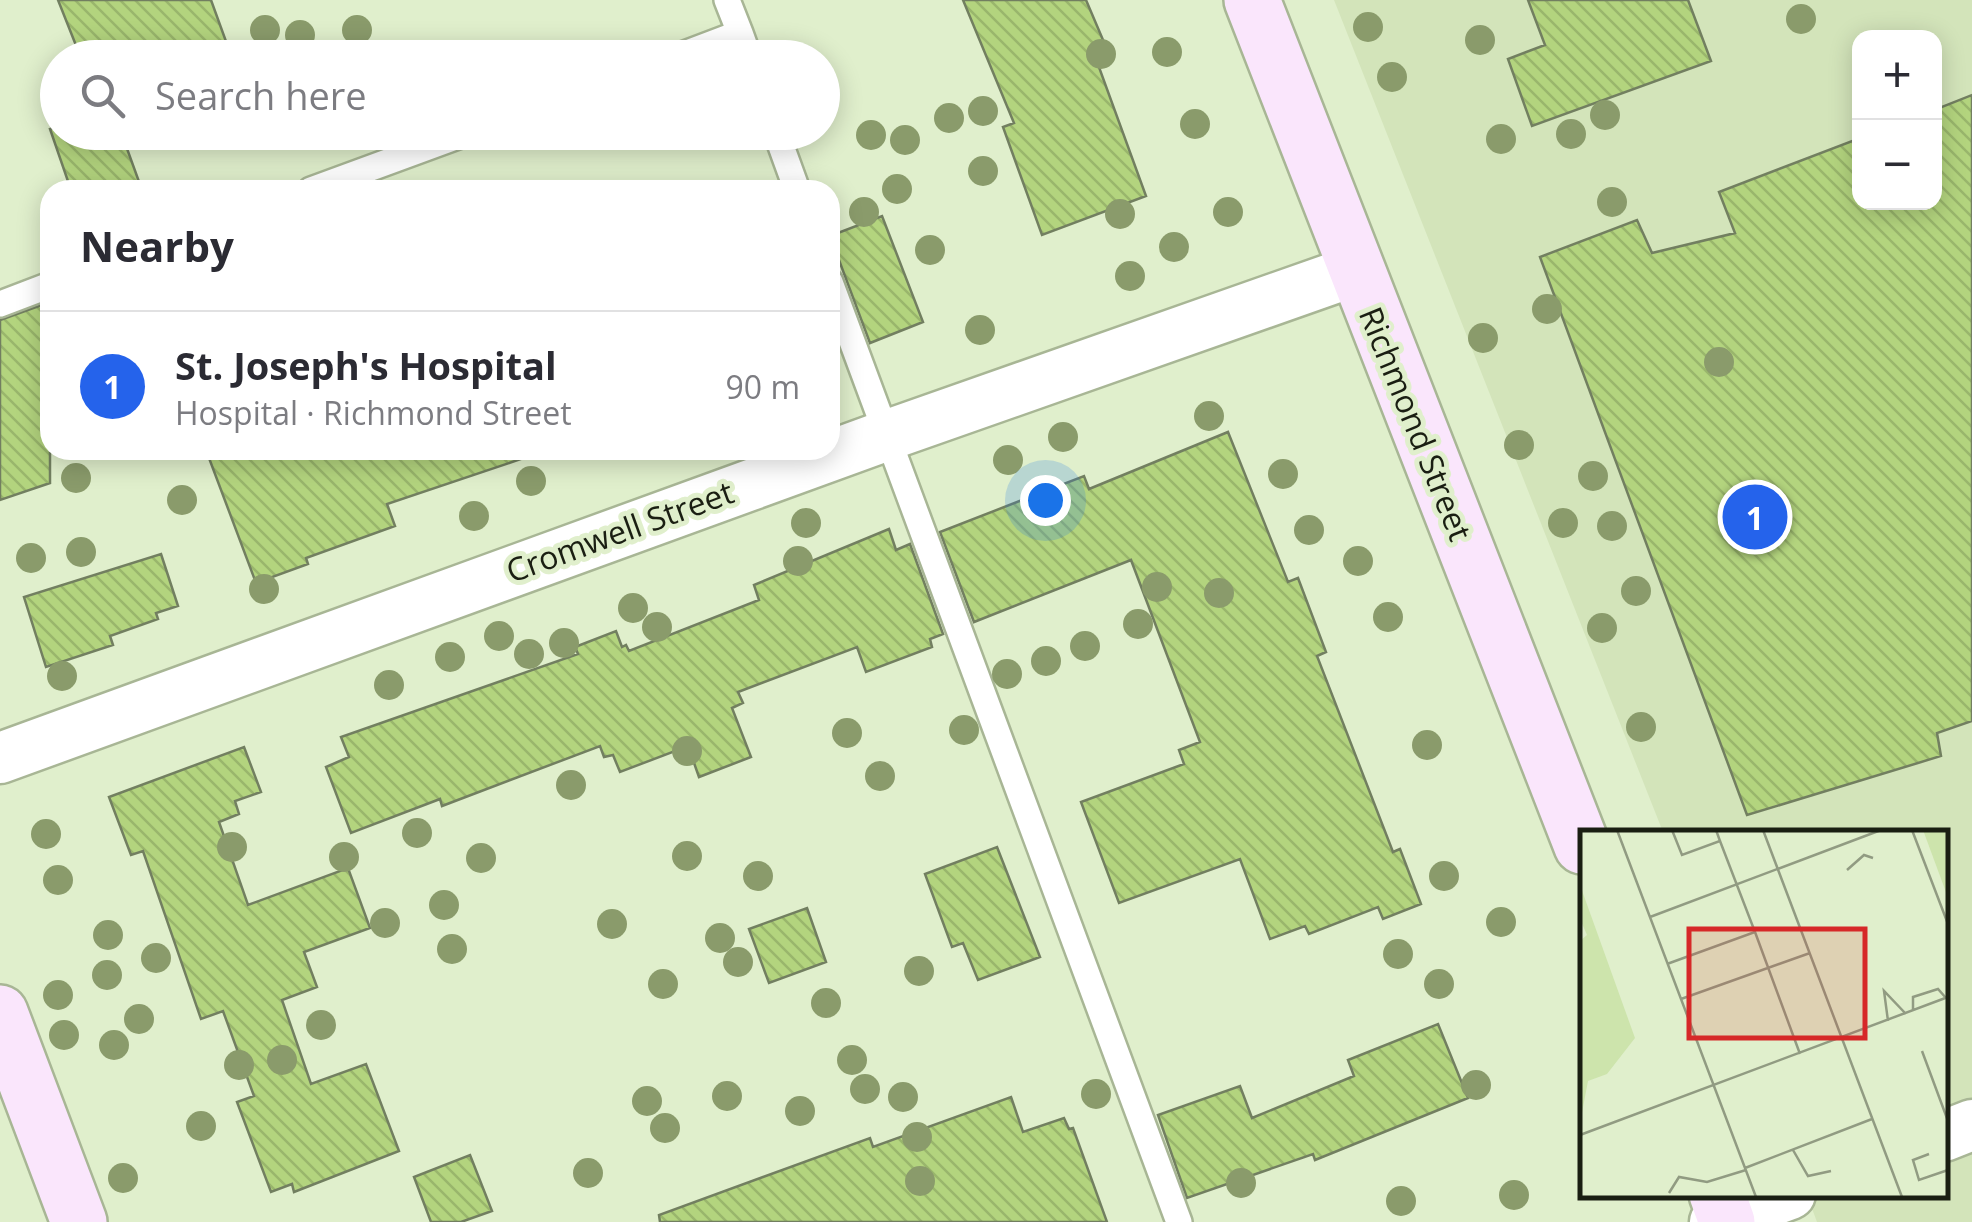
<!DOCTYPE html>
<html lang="en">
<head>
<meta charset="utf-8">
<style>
  :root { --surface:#fff; --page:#f2f2f3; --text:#2b2b33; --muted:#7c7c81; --line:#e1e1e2; --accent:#2563eb }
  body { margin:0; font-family:"Open Sans",sans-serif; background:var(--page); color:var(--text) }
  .controls { position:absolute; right:30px; top:30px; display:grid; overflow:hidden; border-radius:20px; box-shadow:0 5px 25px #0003 }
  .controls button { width:90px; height:90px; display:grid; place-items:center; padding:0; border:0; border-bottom:2px solid var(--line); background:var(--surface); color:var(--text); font:50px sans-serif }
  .you { position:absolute; left:1045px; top:500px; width:35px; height:35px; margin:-25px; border:8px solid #fff; border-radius:50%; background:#1a73e8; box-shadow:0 0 0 15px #1a73e833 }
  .badge { display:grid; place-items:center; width:65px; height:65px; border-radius:50%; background:var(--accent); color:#fff; font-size:32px; font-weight:700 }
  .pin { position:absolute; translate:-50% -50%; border:5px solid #fff; box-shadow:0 2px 10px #0006 }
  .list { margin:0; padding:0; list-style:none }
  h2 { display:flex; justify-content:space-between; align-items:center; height:130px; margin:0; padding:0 40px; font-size:42px }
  h2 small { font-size:32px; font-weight:400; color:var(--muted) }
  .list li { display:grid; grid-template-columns:65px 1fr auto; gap:30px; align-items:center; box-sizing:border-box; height:150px; padding:0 40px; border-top:2px solid var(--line) }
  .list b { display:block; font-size:38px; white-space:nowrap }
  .list p { margin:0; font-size:32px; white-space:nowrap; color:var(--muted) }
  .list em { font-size:32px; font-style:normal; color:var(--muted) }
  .icon { flex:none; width:55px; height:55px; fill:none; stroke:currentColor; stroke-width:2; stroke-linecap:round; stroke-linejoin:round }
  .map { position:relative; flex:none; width:1972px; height:1222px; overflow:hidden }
  .search { position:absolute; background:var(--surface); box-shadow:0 5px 25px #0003; left:40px; top:40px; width:800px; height:110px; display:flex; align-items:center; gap:25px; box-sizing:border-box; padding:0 35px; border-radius:55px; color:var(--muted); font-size:38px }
  .panel { position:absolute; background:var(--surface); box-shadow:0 5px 25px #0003; left:40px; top:180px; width:800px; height:280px; border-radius:30px }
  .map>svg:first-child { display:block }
</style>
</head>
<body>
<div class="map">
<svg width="1972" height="1222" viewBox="0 0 1972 1222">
  <defs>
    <pattern id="building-back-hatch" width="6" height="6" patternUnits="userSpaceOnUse" patternTransform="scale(2.5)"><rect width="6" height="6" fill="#b3d47e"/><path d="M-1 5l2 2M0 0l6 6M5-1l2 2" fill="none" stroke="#99b66c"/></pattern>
  </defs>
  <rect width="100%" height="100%" fill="#e0efcc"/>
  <path fill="#d3e4ba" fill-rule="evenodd" d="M1334,0H1972V1222H1817L1807,1195L1944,1194V832H1663ZM1860,38H1934V202H1860Z"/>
  <path fill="url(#building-back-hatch)" stroke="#727f60" stroke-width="2.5" d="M58,0H211L232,58H81Z
    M963,0H1086L1109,54L1096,59L1146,196L1042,235L1003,127L1014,123Z
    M1528,0H1688L1711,61L1532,126L1508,59L1545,45Z
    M1972,95V721L1937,733L1941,756L1747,815L1540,257L1637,220L1652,253L1735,233L1719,192L1860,138V202H1934V110Z
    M58,126V132H121L142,190H71L50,129Z
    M882,216L923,322L870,343L830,236Z
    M50,302V483L0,500V320Z
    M1228,432L1288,582L1298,578L1326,652L1317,656L1393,852L1400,849L1421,904L1383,919L1378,907L1309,934L1305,926L1270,939L1240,859L1119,903L1081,802L1184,764L1179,750L1200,742L1131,560L974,622L940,532L1084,476L1089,489Z
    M206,450H523L524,458L387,504L395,526L306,558L308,564L256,583Z
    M889,529L896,550L910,544L943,634L930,639L932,647L866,672L857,647L738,692L743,703L732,708L751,757L699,777L688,746L620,772L613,755L604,757L600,746L442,806L440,799L351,833L326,767L349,757L341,737L578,654L575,647L616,631L622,647L626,645L629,651L759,600L754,585Z
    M161,554L178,606L156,613L158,619L110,636L113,645L46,667L24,597Z
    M244,747L261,792L235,801L239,814L219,822L248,905L348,868L370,928L304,952L317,987L282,1000L311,1084L366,1064L399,1151L294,1192L292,1184L271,1192L237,1102L254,1096L223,1011L201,1019L143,851L131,855L109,797Z
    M997,847L1040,957L978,980L963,943L952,947L925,874Z
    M807,908L826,962L769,983L749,929Z
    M1438,1024L1468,1098L1315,1160L1313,1154L1187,1198L1158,1115L1240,1086L1252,1118L1354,1076L1348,1060Z
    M1011,1097L1023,1132L1064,1118L1069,1129L1073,1128L1107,1222H660L659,1215L870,1138L873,1147Z
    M470,1155L492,1211L461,1222H431L414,1177Z"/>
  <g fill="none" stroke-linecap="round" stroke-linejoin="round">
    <g stroke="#a8b695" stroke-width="30">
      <path id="lane" d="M740,33L749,58
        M674,58L740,33L727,0
        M776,132L797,190
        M311,190L469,132
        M830,282L1179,1222
        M0,304L50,285"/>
    </g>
    <g stroke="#a8b695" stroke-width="55">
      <path id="street" d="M0,758L885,436L1354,271
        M1944,1136L1972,1125
        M1715,1222L1790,1194"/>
    </g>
    <g stroke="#a8b695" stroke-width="60">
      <path id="secondary" d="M1252,0L1582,846
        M0,1013L79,1222
        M1717,1194L1727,1222"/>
    </g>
    <use href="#lane" stroke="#fff" stroke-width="25"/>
    <use href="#street" stroke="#fff" stroke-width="50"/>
    <use href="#secondary" stroke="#fae6fc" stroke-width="55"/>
  </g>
  <g fill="#8a9b6b">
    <circle cx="1801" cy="19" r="15"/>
    <circle cx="1368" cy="27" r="15"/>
    <circle cx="265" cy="30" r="15"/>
    <circle cx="357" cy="30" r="15"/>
    <circle cx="300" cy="35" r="15"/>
    <circle cx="1480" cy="40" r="15"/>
    <circle cx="1167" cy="52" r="15"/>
    <circle cx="1101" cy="54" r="15"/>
    <circle cx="1392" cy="77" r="15"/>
    <circle cx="983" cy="111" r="15"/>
    <circle cx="1605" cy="115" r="15"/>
    <circle cx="949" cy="118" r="15"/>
    <circle cx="1195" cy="124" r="15"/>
    <circle cx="1571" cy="134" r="15"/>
    <circle cx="871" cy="135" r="15"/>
    <circle cx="1501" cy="139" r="15"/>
    <circle cx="905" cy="140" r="15"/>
    <circle cx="983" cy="171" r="15"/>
    <circle cx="897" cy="189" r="15"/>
    <circle cx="1612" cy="202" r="15"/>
    <circle cx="864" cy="212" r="15"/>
    <circle cx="1228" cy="212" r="15"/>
    <circle cx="1120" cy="214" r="15"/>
    <circle cx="1174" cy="247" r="15"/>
    <circle cx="930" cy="250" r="15"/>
    <circle cx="1130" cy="276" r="15"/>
    <circle cx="1547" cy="309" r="15"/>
    <circle cx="980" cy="330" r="15"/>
    <circle cx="1483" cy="338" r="15"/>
    <circle cx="1719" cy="362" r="15"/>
    <circle cx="1209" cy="416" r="15"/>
    <circle cx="1063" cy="437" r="15"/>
    <circle cx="1519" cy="445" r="15"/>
    <circle cx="1008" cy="460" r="15"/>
    <circle cx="1283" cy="474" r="15"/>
    <circle cx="1593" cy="476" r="15"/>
    <circle cx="76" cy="478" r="15"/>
    <circle cx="531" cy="481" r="15"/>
    <circle cx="182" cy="500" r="15"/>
    <circle cx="474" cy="516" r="15"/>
    <circle cx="806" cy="523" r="15"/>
    <circle cx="1563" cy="523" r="15"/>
    <circle cx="1612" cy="526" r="15"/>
    <circle cx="1309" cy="530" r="15"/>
    <circle cx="81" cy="552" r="15"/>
    <circle cx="31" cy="558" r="15"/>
    <circle cx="798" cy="561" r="15"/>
    <circle cx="1358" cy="561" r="15"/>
    <circle cx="1157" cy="587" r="15"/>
    <circle cx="264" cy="589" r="15"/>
    <circle cx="1636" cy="591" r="15"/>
    <circle cx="1219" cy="593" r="15"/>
    <circle cx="633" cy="608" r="15"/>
    <circle cx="1388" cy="617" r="15"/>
    <circle cx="1138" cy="624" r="15"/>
    <circle cx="657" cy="627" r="15"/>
    <circle cx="1602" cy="628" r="15"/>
    <circle cx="499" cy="636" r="15"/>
    <circle cx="564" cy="643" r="15"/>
    <circle cx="1085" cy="646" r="15"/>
    <circle cx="529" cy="654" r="15"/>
    <circle cx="450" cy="657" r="15"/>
    <circle cx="1046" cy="661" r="15"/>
    <circle cx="1007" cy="674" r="15"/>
    <circle cx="62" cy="676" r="15"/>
    <circle cx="389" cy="685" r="15"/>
    <circle cx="1641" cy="727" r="15"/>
    <circle cx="964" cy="730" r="15"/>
    <circle cx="847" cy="733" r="15"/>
    <circle cx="1427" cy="745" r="15"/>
    <circle cx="687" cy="751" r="15"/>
    <circle cx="880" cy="776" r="15"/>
    <circle cx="571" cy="785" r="15"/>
    <circle cx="417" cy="833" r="15"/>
    <circle cx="46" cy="834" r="15"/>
    <circle cx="232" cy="847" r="15"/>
    <circle cx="687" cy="856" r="15"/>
    <circle cx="344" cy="857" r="15"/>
    <circle cx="481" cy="858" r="15"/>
    <circle cx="758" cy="876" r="15"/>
    <circle cx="1444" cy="876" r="15"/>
    <circle cx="58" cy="880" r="15"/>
    <circle cx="444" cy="905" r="15"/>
    <circle cx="1501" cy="922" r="15"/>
    <circle cx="385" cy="923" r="15"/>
    <circle cx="612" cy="924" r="15"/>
    <circle cx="108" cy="935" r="15"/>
    <circle cx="720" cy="938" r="15"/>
    <circle cx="452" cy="949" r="15"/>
    <circle cx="1398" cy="954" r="15"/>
    <circle cx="156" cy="958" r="15"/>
    <circle cx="738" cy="962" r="15"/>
    <circle cx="919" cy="971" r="15"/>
    <circle cx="107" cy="975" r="15"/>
    <circle cx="663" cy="984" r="15"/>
    <circle cx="1439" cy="984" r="15"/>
    <circle cx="58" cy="995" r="15"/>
    <circle cx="826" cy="1003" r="15"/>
    <circle cx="139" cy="1019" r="15"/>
    <circle cx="321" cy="1025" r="15"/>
    <circle cx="64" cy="1035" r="15"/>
    <circle cx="114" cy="1045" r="15"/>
    <circle cx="282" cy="1060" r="15"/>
    <circle cx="852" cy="1060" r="15"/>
    <circle cx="239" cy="1065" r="15"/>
    <circle cx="1476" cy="1085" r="15"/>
    <circle cx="865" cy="1089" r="15"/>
    <circle cx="1096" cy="1094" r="15"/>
    <circle cx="727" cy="1096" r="15"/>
    <circle cx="903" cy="1097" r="15"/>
    <circle cx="647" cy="1101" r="15"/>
    <circle cx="800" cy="1111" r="15"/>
    <circle cx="201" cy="1126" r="15"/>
    <circle cx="665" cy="1128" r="15"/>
    <circle cx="917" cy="1137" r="15"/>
    <circle cx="588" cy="1173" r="15"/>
    <circle cx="123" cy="1178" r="15"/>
    <circle cx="920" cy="1181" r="15"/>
    <circle cx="1241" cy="1183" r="15"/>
    <circle cx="1514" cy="1195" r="15"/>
    <circle cx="1401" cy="1201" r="15"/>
  </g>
  <g text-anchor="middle" stroke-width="10" stroke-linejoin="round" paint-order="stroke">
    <g font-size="32" fill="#1a1e12" stroke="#e0efcc">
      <text transform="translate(1415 424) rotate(68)" y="11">Richmond Street</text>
      <text transform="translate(620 532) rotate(-20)" y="11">Cromwell Street</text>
    </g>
  </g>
  <g transform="translate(1580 830)">
    <rect width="368" height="368" fill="#e0efcc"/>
    <path d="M343,0H367V65Z" fill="#cde4ac"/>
    <path d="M0,55L55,208L27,244L8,251L0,293V111L7,105L0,89Z" fill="#cde4ac"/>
    <path fill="none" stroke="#919b82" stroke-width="2.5" d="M37,0L176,367M92,0L102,25L140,11L136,0M183,0L322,367M332,0L368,94M267,40L284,25L293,28M70,87L301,0M175,102L220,224M87,134L175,102L140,11M101,169L230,123M333,181V167L358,159L366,168M308,191L304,161L326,184M342,221L368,291M0,305L368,167M213,320L228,346L251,341M349,324L333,330L339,350L368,340M165,338L292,289M89,363L99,347L127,352L166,340"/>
    <path fill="#d62828" fill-opacity="0.15" stroke="#d62828" stroke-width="5" d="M109,99H285V208H109Z"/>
    <rect width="368" height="368" fill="none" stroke="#1a1e12" stroke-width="5"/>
  </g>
</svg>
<div class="controls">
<button>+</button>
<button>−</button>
</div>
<div class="you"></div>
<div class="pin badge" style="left:1755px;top:517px">1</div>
<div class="search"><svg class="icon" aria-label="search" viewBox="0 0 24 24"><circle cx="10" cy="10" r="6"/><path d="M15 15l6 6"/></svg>Search here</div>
<section class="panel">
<h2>Nearby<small></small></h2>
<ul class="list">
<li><span class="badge">1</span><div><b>St. Joseph's Hospital</b><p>Hospital · Richmond Street</p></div><em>90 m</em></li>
</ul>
</section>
</div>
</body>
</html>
